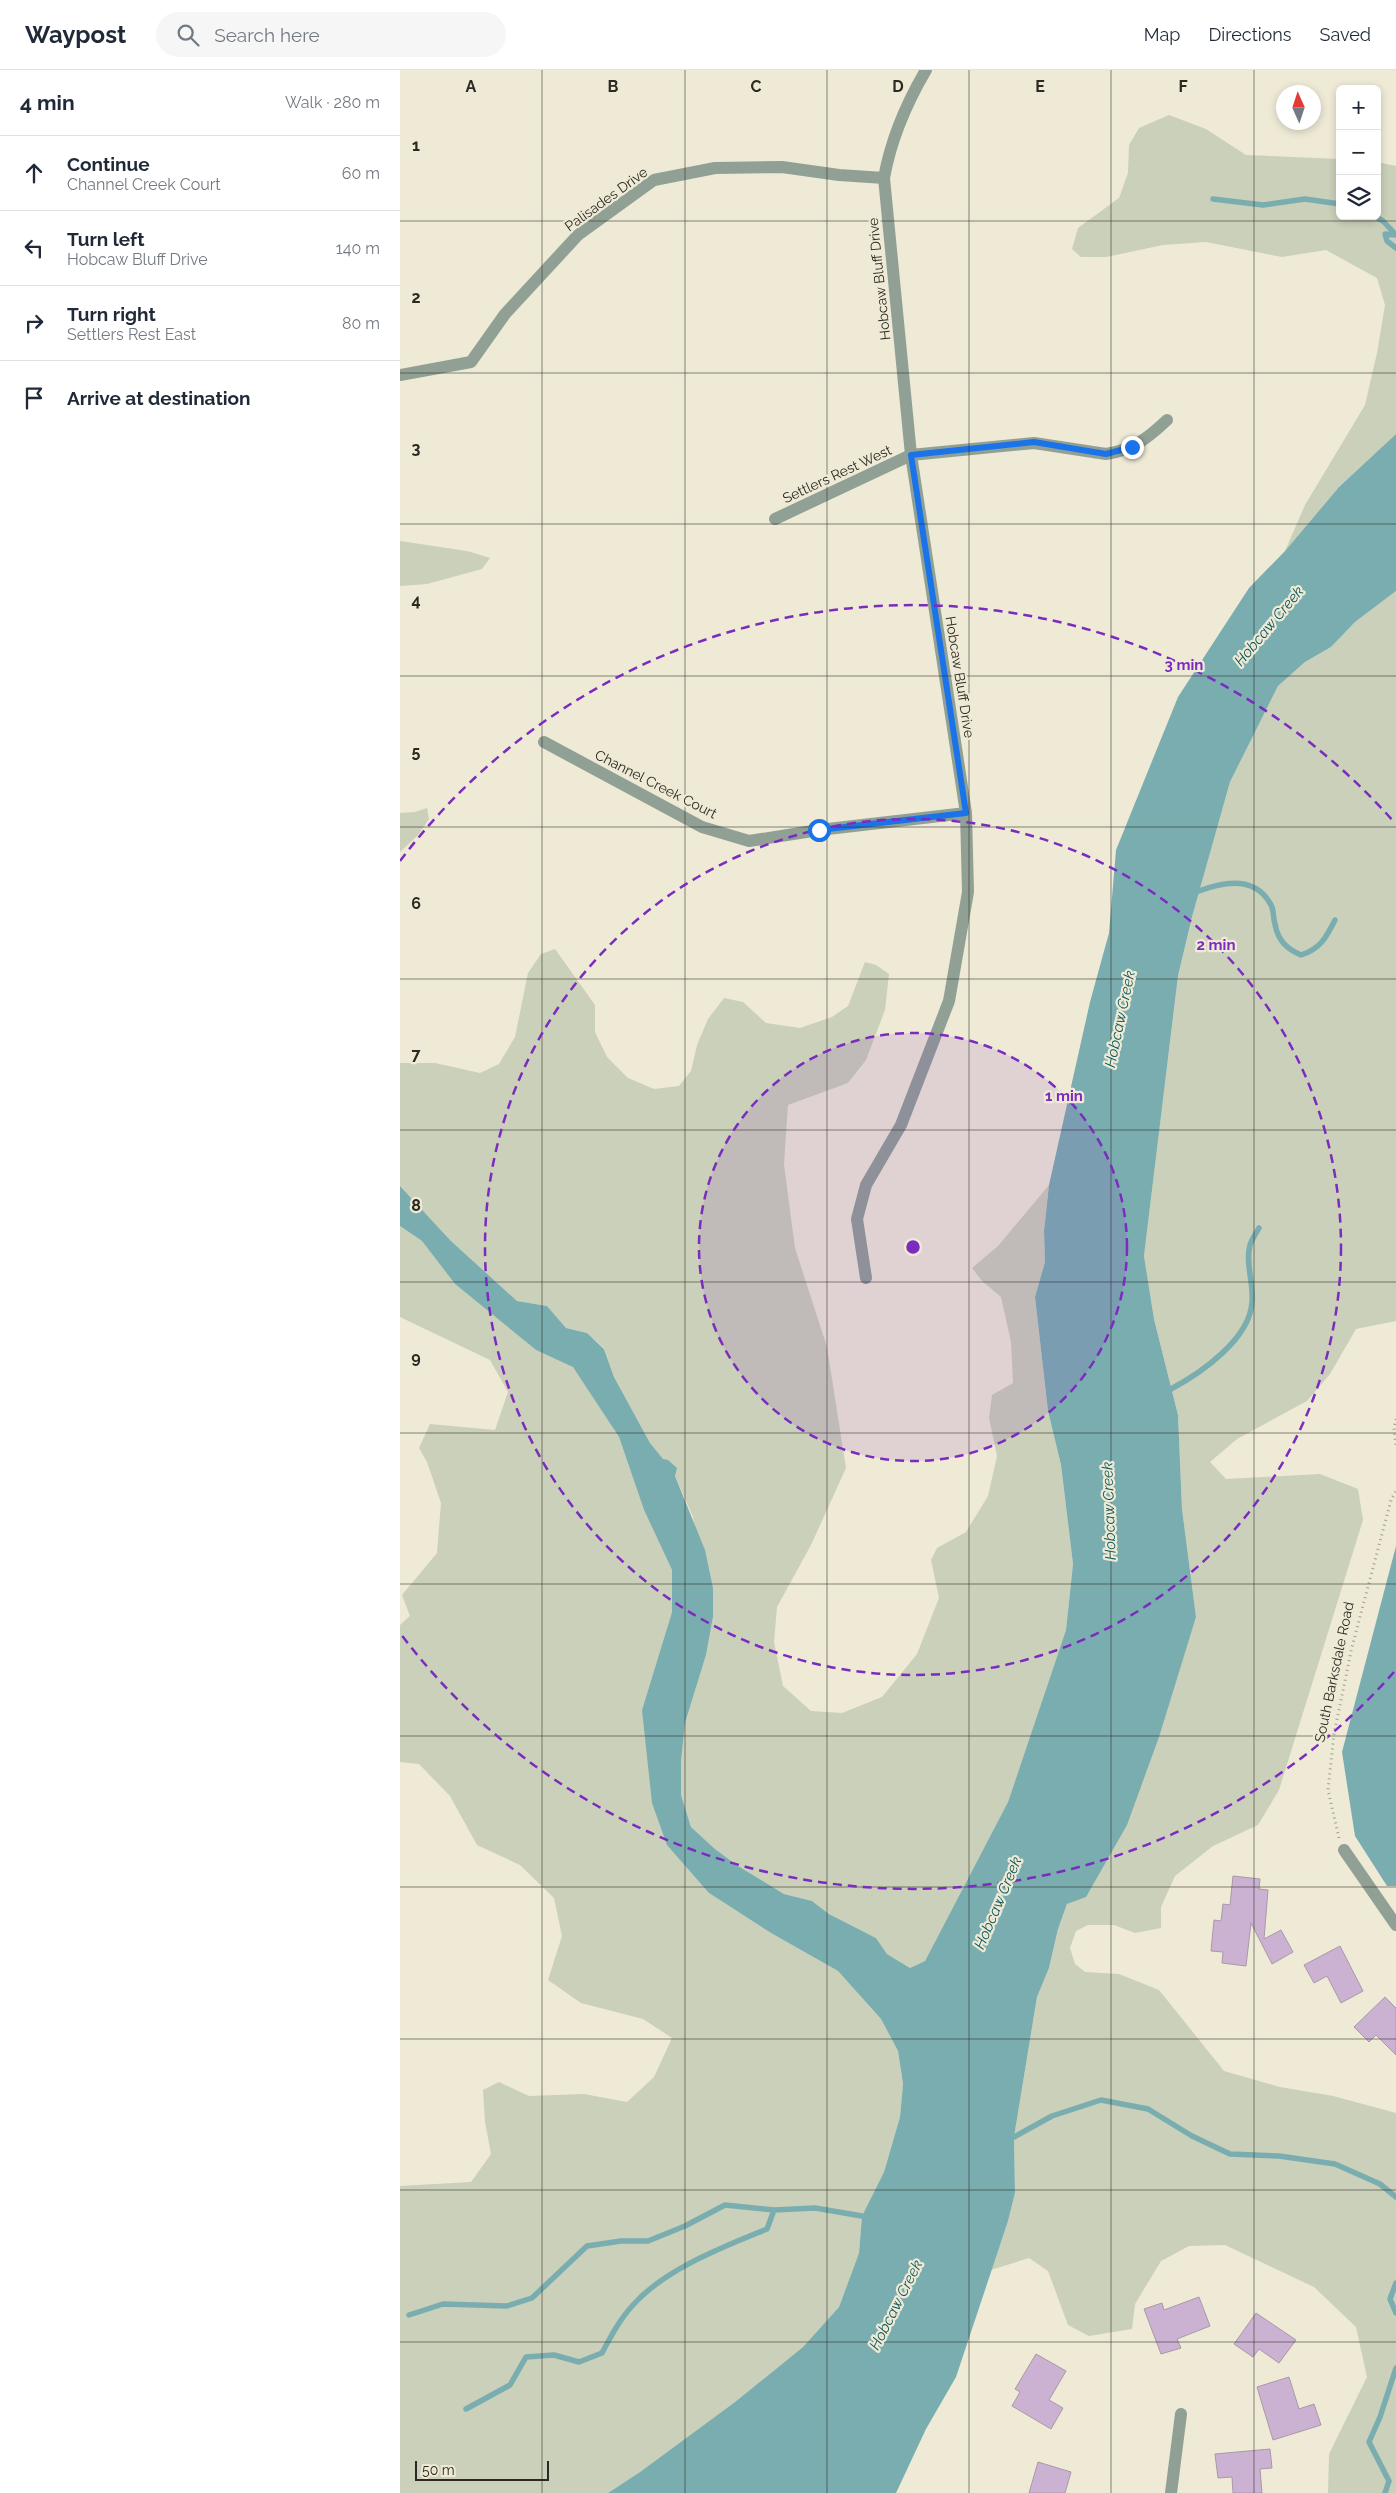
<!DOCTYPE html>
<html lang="en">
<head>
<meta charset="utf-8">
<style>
  :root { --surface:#fff; --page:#f6f6f7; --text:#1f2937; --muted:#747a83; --line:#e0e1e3 }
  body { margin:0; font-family:Raleway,sans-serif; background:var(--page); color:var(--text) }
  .controls { position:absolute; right:15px; top:15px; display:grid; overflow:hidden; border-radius:8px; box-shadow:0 2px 8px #0003 }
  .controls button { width:45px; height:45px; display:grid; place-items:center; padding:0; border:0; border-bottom:1px solid var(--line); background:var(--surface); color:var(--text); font:25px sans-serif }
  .compass { position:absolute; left:876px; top:15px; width:45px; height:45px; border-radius:50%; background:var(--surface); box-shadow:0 2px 8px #0003; rotate:357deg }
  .scale { position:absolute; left:15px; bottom:12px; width:134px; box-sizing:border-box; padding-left:5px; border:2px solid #2b2921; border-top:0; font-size:14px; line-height:18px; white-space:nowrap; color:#2b2921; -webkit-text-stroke:4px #eeead6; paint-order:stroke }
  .stop { position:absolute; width:15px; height:15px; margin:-11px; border:4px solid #1a73e8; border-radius:50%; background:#fff }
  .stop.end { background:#1a73e8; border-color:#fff; box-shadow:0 1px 5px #0008 }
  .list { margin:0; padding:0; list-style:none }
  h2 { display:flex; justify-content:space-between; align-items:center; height:65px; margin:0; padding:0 20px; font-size:21px }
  h2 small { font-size:16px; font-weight:400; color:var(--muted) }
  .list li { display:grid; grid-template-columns:32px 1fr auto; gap:15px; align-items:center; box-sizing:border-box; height:75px; padding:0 20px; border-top:1px solid var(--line) }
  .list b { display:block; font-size:19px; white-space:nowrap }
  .list p { margin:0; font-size:16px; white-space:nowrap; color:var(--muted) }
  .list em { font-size:16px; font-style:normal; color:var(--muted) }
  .icon { flex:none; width:28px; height:28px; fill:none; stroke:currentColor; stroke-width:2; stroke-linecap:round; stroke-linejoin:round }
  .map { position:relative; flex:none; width:996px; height:2423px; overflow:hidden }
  header { display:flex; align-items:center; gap:30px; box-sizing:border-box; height:70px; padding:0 25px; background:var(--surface); border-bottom:1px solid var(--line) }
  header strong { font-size:24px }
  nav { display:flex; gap:28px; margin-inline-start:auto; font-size:18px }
  .search { width:350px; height:45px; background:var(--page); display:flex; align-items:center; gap:12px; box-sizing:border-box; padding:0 18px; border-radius:28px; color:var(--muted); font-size:19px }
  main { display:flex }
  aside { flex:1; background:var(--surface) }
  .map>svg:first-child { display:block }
</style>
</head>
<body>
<header>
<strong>Waypost</strong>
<div class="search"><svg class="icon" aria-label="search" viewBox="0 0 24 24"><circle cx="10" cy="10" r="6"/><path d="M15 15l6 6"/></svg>Search here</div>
<nav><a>Map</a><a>Directions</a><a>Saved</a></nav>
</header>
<main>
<aside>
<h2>4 min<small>Walk · 280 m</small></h2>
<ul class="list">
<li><svg class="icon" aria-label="ahead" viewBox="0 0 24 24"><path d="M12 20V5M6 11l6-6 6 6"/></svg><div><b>Continue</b><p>Channel Creek Court</p></div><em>60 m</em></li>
<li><svg class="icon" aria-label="left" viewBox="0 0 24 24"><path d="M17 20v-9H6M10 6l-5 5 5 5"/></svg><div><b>Turn left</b><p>Hobcaw Bluff Drive</p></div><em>140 m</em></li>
<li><svg class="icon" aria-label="right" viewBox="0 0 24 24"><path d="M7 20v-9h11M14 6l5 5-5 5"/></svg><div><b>Turn right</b><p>Settlers Rest East</p></div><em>80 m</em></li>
<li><svg class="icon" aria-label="arrive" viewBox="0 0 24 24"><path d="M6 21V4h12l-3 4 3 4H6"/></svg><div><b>Arrive at destination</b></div></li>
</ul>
</aside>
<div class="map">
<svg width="996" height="2423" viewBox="0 0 996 2423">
  <rect width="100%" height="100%" fill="#eeead6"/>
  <path fill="#cad0b9" d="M769,45L806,59L846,85L940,89V146H977V92L996,96V364L939,417L885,481L905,435L965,335L977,283L985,235L977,208L926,180L882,187L806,172L763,175L706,187H681L672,179L678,158L719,128L728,103L729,75L739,58Z
    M0,471L67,481L90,488L82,499L27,514L0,516Z
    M996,521V1251L956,1259L930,1304L907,1331L837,1369L810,1392L826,1409L920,1404L958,1419L963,1450L879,1720L858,1755L813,1776L775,1806L761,1837V1858L735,1863L714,1855H688L676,1861L670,1878L675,1894L685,1902L719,1904L759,1920L824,2001L880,2017L933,2026L996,2043V2423H928L929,2384L967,2307L956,2257L914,2217L825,2175L789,2176L761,2191L735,2234L732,2259L689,2266L668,2255L648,2201L629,2188L591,2200L608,2151L615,2123L614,2067L637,1927L649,1898L658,1859L667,1834L686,1826L778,1602L796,1547L782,1439L778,1345L754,1249L744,1186L778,906L792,847L830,712L878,616L905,592L931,577L955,552Z
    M27,738L29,749L18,765L0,782V743L15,742Z
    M155,879L195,935V962L207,987L228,1008L254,1019L279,1016L291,1001L297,975L308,949L324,928L343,932L366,953L400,958L432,947L448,936L465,892L476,895L489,904L485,940L466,990L448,1013L388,1035L384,1094L395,1178L427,1277L446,1398L411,1475L377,1537L374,1572L383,1616L411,1641L442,1643L482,1627L517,1584L539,1528L531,1490L537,1478L566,1462L588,1426L597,1386L589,1348L592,1325L613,1313L611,1272L601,1227L582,1211L572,1198L598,1176L649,1115L644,1161L645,1192L635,1227L648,1341L661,1395L673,1494L666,1560L608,1732L525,1891L510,1898L487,1884L476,1868L429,1844L412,1831L384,1824L338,1796L315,1779L291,1757L281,1725V1692L285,1653L306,1585L313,1547L293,1447L275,1406L250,1373L214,1307L204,1278L187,1263L166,1258L147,1236L117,1231L51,1171L0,1116V993H35L80,1003L99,994L115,967L128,903L141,884Z
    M0,1156L22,1171L55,1214L136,1280L173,1296L219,1367L244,1440L272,1500V1542L242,1640L309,1823L371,1863L438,1901L481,1949L498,1981L503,2014L500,2047L484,2102L462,2146L459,2183L439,2237L403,2277L335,2332L240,2402L208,2423H0V2116L71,2112L91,2084L85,2052L83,2020L99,2012L129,2026L184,2024L227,2032L254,2007L272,1968L243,1949L181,1933L148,1910L162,1866L154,1828L120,1795L77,1775L50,1726L19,1694L0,1692V1555L10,1546L2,1525L37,1483L41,1433L27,1392L19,1378L30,1354L95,1360L108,1322L90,1290L0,1247Z"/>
  <path fill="#7aadb0" d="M996,364V521L955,552L931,577L905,592L878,616L830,712L792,847L778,906L744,1186L754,1249L778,1345L782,1439L796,1547L759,1667L727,1755L686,1827L667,1834L658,1859L649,1898L637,1927L614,2067L615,2123L608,2151L556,2307L526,2359L496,2423H208L240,2402L335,2332L403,2277L439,2237L459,2183L462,2146L484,2102L500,2047L503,2014L498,1981L481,1949L438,1901L371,1863L309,1823L267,1775L252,1733L242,1640L272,1542V1500L244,1440L219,1367L173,1297L136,1280L55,1214L22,1171L0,1156V1116L51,1171L117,1231L147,1236L166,1258L187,1263L204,1279L214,1307L250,1373L263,1389L268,1390L277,1398L275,1406L305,1480L313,1518V1547L306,1585L285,1653L281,1692V1725L291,1757L315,1779L338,1796L384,1824L412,1831L429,1844L476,1868L487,1884L510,1898L525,1891L608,1732L666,1560L673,1494L661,1395L648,1341L635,1227L645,1192L644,1161L649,1115L690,932L709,863L716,780L778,627L849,518L885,481L939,417Z
    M996,1476V1816H987L955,1766L942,1682Z"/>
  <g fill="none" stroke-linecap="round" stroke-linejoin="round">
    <path stroke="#7aadb0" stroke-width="5.5" d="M813,129L863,135L905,129L940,134
      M974,146L983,151L996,165
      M996,165L985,164L987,171L996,178
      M799,821C825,811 856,806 871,835C874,840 873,848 875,854C878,871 887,879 901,885C920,879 926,868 935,850
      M771,1319C801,1303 850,1269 852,1232C854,1214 845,1193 850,1175C852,1169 856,1163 859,1158
      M614,2067L652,2046L701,2030L748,2039L792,2066L830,2084L879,2086L935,2094L980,2114L996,2127
      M996,2213L990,2229L996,2243
      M9,2245L43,2234L107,2236L132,2228L187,2176L221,2171H248L285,2156L325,2135L374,2140L415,2138L462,2146
      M66,2339L110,2315L126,2287L154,2285L179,2292L202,2283C211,2266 220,2249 233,2235C265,2199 323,2177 367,2159L374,2140
      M985,2423L989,2411L969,2372L980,2347L996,2298"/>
  </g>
  <path fill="#ccb2d2" stroke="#a799a9" d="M833,1806L860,1809L859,1819L868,1820L864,1869L881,1860L893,1882L872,1894L851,1853L846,1896L822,1893L823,1882L811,1881L814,1850L821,1851L823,1834L830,1835Z
    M940,1876L963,1921L941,1933L927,1906L914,1913L904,1895Z
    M985,1927L996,1938V1985L976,1965L969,1972L954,1957Z
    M799,2227L810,2256L777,2269L781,2278L761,2284L744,2239L762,2233L764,2240Z
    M856,2243L896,2270L879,2293L859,2279L853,2287L834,2274Z
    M636,2284L666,2301L649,2330L663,2338L651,2359L612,2336L620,2322L615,2319Z
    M889,2307L899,2339L914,2334L921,2355L873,2370L857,2317Z
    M870,2379L872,2398L860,2399L862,2423H833L832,2407L818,2408L815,2384Z
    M638,2392L671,2402L665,2423H629Z"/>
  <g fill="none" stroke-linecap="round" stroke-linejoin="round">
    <path stroke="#a3a090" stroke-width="3" stroke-dasharray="1 4" stroke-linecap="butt" d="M996,1349L994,1358L996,1375
      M939,1768L928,1720L934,1664L952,1577L991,1430L996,1421"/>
    <path stroke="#91a094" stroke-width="12" d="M0,305L71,292L105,244L178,165L254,110L315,98L382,97L439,105L484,108
      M375,449L511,385L634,373L706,384C733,380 748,368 767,350
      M144,672L302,757L349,771L419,760L566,743
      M466,1208L457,1149L466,1115L501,1055L549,931L568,822L566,743L511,385L484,108C491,69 506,34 526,0
      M944,1780L996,1855
      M771,2423L781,2344"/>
  </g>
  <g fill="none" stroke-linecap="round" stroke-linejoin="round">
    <path stroke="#1a73e8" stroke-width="6" d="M419,760L566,743L511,385L634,372L706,384L732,377"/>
  </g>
  <path fill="none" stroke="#2b2921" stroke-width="1" stroke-opacity="0.55" d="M142,0V2423M285,0V2423M427,0V2423M569,0V2423M711,0V2423M854,0V2423M0,151H996M0,303H996M0,454H996M0,606H996M0,757H996M0,909H996M0,1060H996M0,1212H996M0,1363H996M0,1514H996M0,1666H996M0,1817H996M0,1969H996M0,2120H996M0,2272H996"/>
  <circle cx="513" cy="1177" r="214" fill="#7b2cbf" fill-opacity=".12"/>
  <g fill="none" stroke="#7b2cbf" stroke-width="2.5" stroke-dasharray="9 6">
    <circle cx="513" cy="1177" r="214"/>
    <circle cx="513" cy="1177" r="428"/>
    <path d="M994 1602A642 642 0 0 1 0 1563M0 791A642 642 0 0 1 994 752"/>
  </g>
  <g text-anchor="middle" stroke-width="4.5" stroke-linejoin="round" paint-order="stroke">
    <g font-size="14" fill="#2b2921" stroke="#eeead6">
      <text transform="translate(206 129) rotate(-36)" y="5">Palisades Drive</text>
      <text transform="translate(479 209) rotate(-96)" y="5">Hobcaw Bluff Drive</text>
      <text transform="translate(437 404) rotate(-25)" y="5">Settlers Rest West</text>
      <text transform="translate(560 607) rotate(81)" y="5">Hobcaw Bluff Drive</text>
      <text transform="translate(256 714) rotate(27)" y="5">Channel Creek Court</text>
      <text transform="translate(934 1602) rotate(-78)" y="5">South Barksdale Road</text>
    </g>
    <g font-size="15" font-style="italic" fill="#0f585c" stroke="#eeead6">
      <text transform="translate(869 556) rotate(-50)" y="5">Hobcaw Creek</text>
      <text transform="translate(720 949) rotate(-78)" y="5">Hobcaw Creek</text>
      <text transform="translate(709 1441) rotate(-92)" y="5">Hobcaw Creek</text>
      <text transform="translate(598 1833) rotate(-67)" y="5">Hobcaw Creek</text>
      <text transform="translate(496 2235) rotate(-63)" y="5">Hobcaw Creek</text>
    </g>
  </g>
  <g font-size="16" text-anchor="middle" font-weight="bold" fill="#2b2921" stroke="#eeead6" stroke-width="4.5" stroke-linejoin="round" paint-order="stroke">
    <text x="71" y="22">A</text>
    <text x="213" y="22">B</text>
    <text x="356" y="22">C</text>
    <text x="498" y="22">D</text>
    <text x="640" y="22">E</text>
    <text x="783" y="22">F</text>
    <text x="16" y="81">1</text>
    <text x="16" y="233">2</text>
    <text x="16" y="384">3</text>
    <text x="16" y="536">4</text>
    <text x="16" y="687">5</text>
    <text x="16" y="839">6</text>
    <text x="16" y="990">7</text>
    <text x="16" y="1141">8</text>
    <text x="16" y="1293">9</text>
  </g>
  <circle cx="513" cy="1177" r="8" fill="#7b2cbf" stroke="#eeead6" stroke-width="2.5"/>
  <g font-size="15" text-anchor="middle" font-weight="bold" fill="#7b2cbf" stroke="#eeead6" stroke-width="4.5" stroke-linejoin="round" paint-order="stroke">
    <text x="784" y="600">3 min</text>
    <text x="816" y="880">2 min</text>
    <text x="664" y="1031">1 min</text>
  </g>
</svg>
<div class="controls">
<button>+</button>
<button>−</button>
<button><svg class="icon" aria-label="layers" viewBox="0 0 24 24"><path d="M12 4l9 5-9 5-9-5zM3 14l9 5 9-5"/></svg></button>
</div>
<svg class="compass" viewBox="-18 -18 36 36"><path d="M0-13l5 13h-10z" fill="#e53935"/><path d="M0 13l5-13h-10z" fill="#747a83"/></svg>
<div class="scale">50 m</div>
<div class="stop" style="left:419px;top:760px"></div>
<div class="stop end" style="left:732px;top:377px"></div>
</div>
</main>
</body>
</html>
